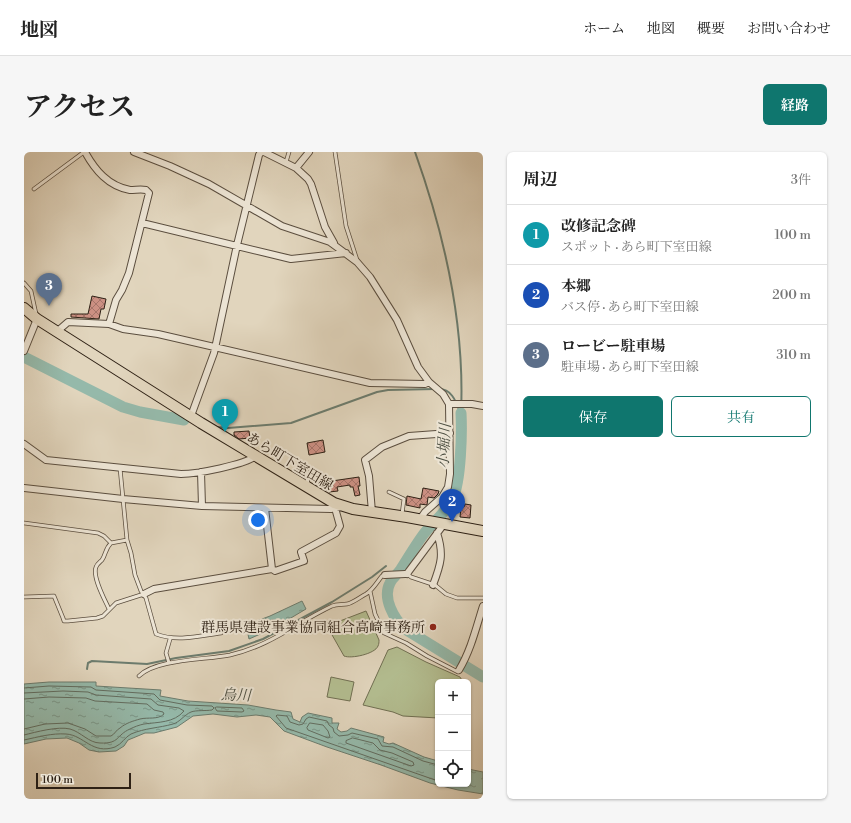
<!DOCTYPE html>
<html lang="ja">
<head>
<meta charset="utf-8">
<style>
  :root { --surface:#fff; --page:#f6f6f6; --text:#222; --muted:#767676; --line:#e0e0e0; --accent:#0f766e }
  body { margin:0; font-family:"Libre Bodoni","Noto Serif JP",serif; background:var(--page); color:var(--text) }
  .controls { position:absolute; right:12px; bottom:12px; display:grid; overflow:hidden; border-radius:6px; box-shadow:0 1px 3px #0004 }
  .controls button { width:36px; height:36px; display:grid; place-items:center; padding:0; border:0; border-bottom:1px solid var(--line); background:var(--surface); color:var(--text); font:20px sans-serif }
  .scale { position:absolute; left:12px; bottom:10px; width:95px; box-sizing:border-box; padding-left:4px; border:2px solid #2e2115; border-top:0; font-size:11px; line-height:14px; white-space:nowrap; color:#2e2115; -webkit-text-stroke:3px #ece4d4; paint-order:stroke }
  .you { position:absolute; left:234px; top:368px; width:14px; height:14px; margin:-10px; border:3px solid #fff; border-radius:50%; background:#1a73e8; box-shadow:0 0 0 6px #1a73e833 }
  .badge { display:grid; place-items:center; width:26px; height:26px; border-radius:50%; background:var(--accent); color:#fff; font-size:13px; font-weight:700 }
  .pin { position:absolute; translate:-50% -33px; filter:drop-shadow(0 1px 2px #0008) }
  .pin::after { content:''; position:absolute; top:21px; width:14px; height:12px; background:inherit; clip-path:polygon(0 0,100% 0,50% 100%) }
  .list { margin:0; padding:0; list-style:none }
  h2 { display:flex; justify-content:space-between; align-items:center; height:52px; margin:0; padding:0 16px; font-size:17px }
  h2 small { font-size:13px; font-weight:400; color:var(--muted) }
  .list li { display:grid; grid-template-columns:26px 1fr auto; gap:12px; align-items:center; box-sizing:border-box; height:60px; padding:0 16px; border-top:1px solid var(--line) }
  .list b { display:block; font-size:15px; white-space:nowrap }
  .list p { margin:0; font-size:13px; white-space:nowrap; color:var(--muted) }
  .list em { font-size:13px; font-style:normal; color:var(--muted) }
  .actions { display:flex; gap:8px; padding:12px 16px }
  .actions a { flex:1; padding:9px 0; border:1px solid var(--accent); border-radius:6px; text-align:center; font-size:14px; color:var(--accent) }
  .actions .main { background:var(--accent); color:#fff }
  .icon { flex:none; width:22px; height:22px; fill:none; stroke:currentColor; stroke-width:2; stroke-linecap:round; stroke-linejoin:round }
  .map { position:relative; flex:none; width:459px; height:647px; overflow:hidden; border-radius:6px }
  header { display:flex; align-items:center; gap:24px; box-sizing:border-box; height:56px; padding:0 20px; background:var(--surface); border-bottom:1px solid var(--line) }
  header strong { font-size:19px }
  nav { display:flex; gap:22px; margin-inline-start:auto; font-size:14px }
  .intro { display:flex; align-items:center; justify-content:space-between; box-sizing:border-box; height:96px; padding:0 24px }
  h1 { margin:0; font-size:28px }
  .button { padding:10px 18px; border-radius:6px; background:var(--accent); color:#fff; font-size:14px; font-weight:700 }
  main { display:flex; gap:24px; padding:0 24px }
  aside { flex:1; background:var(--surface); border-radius:6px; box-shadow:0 1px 3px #0004 }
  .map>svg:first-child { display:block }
</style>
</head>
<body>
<header>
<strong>地図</strong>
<nav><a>ホーム</a><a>地図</a><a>概要</a><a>お問い合わせ</a></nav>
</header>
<div class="intro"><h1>アクセス</h1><a class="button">経路</a></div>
<main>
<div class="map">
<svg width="459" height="647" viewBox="0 0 459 647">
  <defs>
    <pattern id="water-ripples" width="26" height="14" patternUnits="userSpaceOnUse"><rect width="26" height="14" fill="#95b9aa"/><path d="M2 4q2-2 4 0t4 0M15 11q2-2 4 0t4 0" fill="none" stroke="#7a9689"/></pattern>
    <pattern id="building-cross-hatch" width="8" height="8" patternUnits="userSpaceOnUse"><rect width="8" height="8" fill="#cc9083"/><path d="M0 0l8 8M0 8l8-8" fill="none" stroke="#a6756a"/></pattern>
  </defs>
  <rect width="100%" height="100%" fill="#e1d5bd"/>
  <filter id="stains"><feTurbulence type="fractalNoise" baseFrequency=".005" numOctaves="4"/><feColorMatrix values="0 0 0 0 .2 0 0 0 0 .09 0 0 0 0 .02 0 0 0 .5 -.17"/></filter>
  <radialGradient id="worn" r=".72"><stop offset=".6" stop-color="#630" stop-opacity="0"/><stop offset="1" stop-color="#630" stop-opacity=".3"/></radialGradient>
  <path fill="#b3bd90" stroke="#706f52" d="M342,459L355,488C355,490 355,492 354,494C351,502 327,507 320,504L303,474Z
    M373,495L402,510L436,525L439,530H414V566L379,564L369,560L339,553L364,498Z
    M307,525L330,530L326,549L303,545Z"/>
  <path fill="url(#water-ripples)" stroke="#6c7c6e" d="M278,449L282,457L250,476L225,487L222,473L246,464Z
    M25,530H72V534L137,538L136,544L164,549L224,553L252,558L267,560L269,567L276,570L278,565L284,561L308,566V571H315L313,577L317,580L323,579L327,576L360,585L359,590L365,592L369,591L400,605L414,609V632H444V617L459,620V642L434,638L406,631L357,613L303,595L260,579L246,565L232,563L213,565L189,562L169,564L153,575L130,581H121L109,586L104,588L100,594L92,599L75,600L65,598L55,591L43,586L22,587L0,592V532Z"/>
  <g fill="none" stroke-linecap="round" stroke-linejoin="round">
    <path stroke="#626d60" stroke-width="1" d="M249,468L251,469V471L230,481L228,480V475Z
      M0,536L25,534L67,535L72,538L130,542L136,548L163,553L188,554L190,556L188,558C182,559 172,558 167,560C160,563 156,570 149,572C135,576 121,576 107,582C101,585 98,592 91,595C68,603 60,583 42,582C28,581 14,585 0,588
      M0,541L39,539L64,540L72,543L127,547L134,553L155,556L160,559C150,571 134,570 120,572C115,573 110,575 106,577C92,583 96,592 76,591C65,591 57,580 46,577C34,574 12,580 0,583
      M0,547L25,545L62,546L71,549L123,552L130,558L139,560L140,562C134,568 124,565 116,567C109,569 102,571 96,576C92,578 91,582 87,584H72L61,577L44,571L21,572L0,577
      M193,555L218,556L220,559L218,560L193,559L191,556Z
      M286,571L299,573L304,579L306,585L304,586L284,578L283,576Z
      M329,586L349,591L356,598L368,601L389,610L390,613L387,614L322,591V589Z
      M414,613L399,609L369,595L358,594L354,587L328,581L324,583L315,584L310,580L309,576L305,573L303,569L285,565L282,567L279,572L275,573L266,570L263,564L253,563L252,564L262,576L414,629"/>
    <path stroke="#6c7c6e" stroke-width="2" d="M391,0C421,84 441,172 437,261
      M415,237C428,237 432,250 436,260
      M193,275L204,276L267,271L353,240L364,238L411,237
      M63,517L64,511L68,509L123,512L152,506L205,499L239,487L308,450L348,425L362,414"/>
    <path stroke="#95b9aa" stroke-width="11" d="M0,205L99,255L116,260L160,268
      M437,261C438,281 437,328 429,346C423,360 408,371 399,383C391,394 384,406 377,417C374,422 368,426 366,431C358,446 370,467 381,477L459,525"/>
  </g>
  <path fill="url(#building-cross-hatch)" stroke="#2e2115" d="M68,144L82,147L80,157H77L75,167L47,165V162H64Z
    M225,279L226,286L215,287L210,283V280Z
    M299,288L301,300L285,303L283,291Z
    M335,325L336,334H334L336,343L331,344L329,335H326V333L313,335L314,339L305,340L303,339L301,330Z
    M399,336L415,339L414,342L410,346L404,345L403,353L396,352V356L382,353L383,344L397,347Z
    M441,352L447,353L446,366L436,365L437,355H440Z"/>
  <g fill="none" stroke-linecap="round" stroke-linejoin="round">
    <g stroke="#5b4e3f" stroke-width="4.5">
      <path id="service" d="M311,0L322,74L333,108
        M262,10L265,0
        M10,37L60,0
        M0,131L7,139L12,162
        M282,314L284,333
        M96,316L103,388L107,401L111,423L117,439L122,446L132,482C153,490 175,484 197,481
        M365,340L380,347L378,362
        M0,371L74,381L80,384L87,391L103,388
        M383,422L387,425L411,433L422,442L433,446H459
        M346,439L351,462L360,481L382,491L403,504L434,520V519
        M0,445L30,444L39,466L40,469H44L73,466L79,464L92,451L120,442
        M85,457C81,448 68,425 72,415C73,412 76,410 78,408C82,402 81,397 87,391
        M145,511L142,501L146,487
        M115,524C132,507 181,508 206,503C246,494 272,471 308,454C313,452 318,453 323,452C329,451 336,445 342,442C349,438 353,430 358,424L361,423"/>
    </g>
    <g stroke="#5b4e3f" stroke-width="8">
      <path id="minor" d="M61,0C71,18 84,34 106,38C112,38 117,37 122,38L125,41L105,121L98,138L92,148L85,172
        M110,0L146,14L185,32L258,74L306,90L333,110L346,125L373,168L394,215L405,230L419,242L425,252L426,322L424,335L418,345L401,360L396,367
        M240,0L272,16L285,0
        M272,16L284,27L287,32L301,75L310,91
        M118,71L267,107L322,101
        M34,181L36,177L44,170L85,172L99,177L134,182L346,231L401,232L405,230
        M0,199L13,167
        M425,252H448L459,254
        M167,264L190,201L213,93L235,3L237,0
        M0,292L22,308L157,322C173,322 220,313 232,304
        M177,320L178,354
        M0,336L99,347L178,354L307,357L317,355
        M348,360L345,324L341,308L358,295L385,284L426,281
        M248,417L251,419L280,409L277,400L312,381L316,374L311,356
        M383,422L385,419L420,372
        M361,423L381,422
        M409,433C417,412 420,402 413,381
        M120,442L130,437L248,417L241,356
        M435,518C447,498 452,476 459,454"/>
    </g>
    <g stroke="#2e2115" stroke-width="12">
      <path id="primary" d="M0,156L13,167L177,271L310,351L329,357L383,365L459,379"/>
    </g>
    <use href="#service" stroke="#ece4d4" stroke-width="3"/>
    <use href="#minor" stroke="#ece4d4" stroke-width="6"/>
    <use href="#primary" stroke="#e1d5bd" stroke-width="10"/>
  </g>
  <circle fill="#8f2418" stroke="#ece4d4" stroke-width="1.5" cx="409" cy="475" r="4"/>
  <g text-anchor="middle" stroke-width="4" stroke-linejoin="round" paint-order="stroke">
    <g font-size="14" fill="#2e2115" stroke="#ece4d4">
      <text transform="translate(266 309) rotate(31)" y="5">あら町下室田線</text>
    </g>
    <g font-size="14" fill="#2e2115" stroke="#ece4d4" text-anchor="end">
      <text x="401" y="480">群馬県建設事業協同組合高崎事務所</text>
    </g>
    <g font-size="15" font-style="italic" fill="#4d4f42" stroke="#ece4d4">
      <text transform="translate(420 294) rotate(-87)" y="5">小堀川</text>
      <text transform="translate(212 543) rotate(2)" y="5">烏川</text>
    </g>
  </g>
  <rect width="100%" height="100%" filter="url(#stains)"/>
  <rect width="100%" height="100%" fill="url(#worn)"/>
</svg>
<div class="controls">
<button>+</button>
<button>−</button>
<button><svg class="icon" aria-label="locate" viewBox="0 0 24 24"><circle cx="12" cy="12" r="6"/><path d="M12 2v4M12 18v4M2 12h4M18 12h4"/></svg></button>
</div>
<div class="scale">100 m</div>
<div class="you"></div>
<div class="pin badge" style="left:201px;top:280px;background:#0f9aa8">1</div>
<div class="pin badge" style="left:428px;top:370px;background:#1a4fb4">2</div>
<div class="pin badge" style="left:25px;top:154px;background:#5c6f8a">3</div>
</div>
<aside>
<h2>周辺<small>3件</small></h2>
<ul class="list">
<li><span class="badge" style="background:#0f9aa8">1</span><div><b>改修記念碑</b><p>スポット · あら町下室田線</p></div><em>100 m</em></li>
<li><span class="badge" style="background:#1a4fb4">2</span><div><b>本郷</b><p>バス停 · あら町下室田線</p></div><em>200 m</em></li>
<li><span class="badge" style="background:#5c6f8a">3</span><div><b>ロービー駐車場</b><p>駐車場 · あら町下室田線</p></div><em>310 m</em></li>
</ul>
<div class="actions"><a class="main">保存</a><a>共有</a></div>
</aside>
</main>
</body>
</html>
